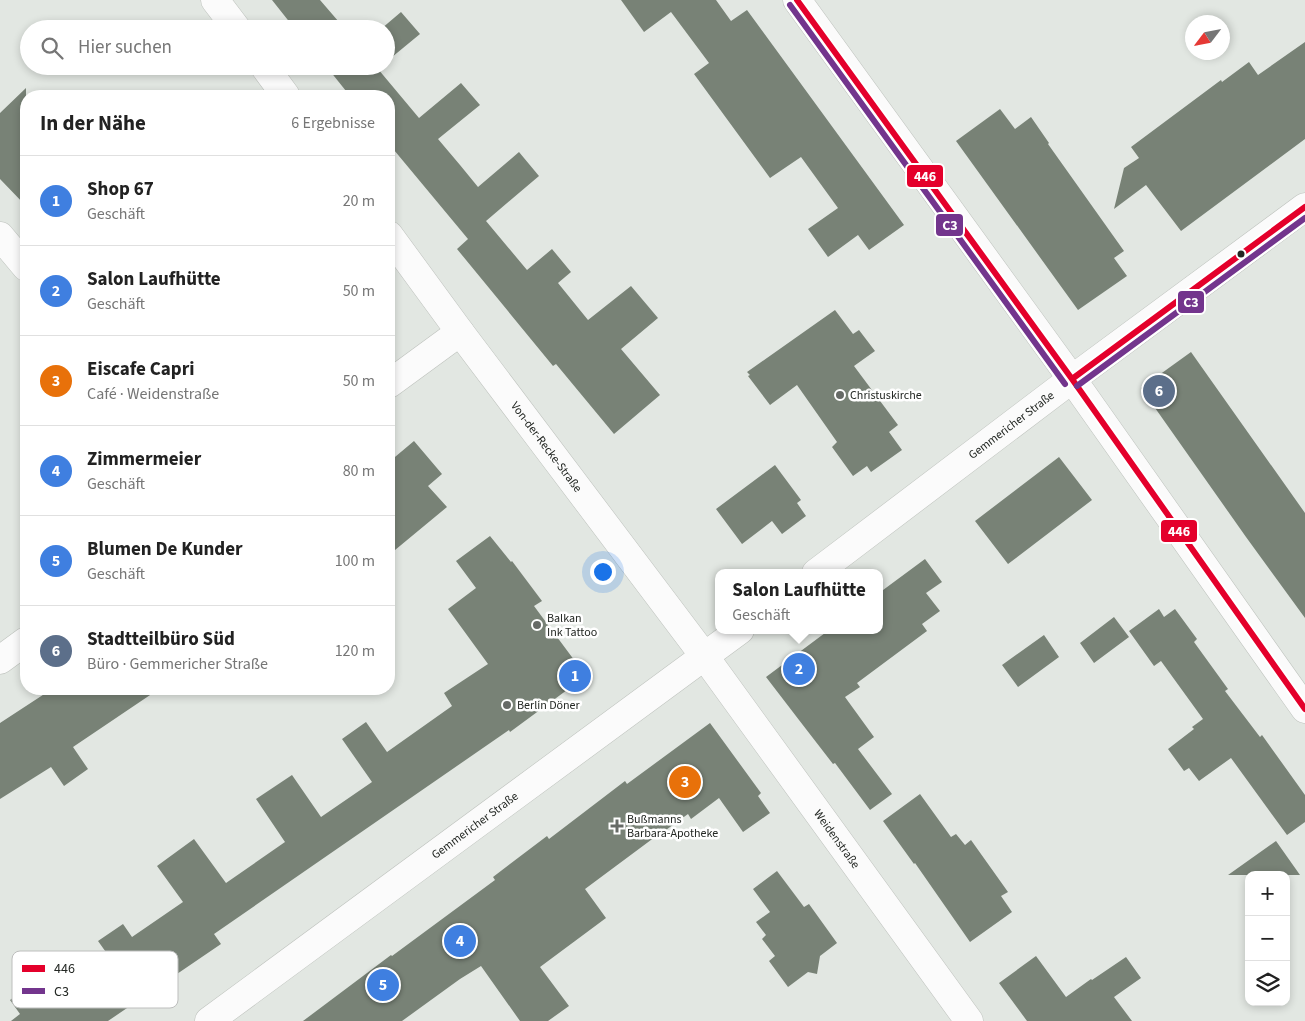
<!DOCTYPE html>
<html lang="de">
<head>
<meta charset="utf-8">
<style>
  :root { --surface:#fff; --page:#f2f2f2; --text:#222; --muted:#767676; --line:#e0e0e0; --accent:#db2777 }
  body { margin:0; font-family:"Source Sans 3",sans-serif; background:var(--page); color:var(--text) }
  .controls { position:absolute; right:15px; bottom:15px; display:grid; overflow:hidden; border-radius:10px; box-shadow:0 2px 8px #0003 }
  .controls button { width:45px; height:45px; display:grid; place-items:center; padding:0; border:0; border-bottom:1px solid var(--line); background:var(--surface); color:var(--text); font:25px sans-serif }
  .compass { position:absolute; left:1185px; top:15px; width:45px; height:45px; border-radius:50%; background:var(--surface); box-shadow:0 2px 8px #0003; rotate:238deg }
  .you { position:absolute; left:602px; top:571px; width:18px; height:18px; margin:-12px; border:4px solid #fff; border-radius:50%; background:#1a73e8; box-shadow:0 0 0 8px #1a73e833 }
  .badge { display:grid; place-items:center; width:32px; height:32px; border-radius:50%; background:var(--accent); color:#fff; font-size:16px; font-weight:700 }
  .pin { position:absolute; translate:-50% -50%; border:2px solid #fff; box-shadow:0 1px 5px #0006 }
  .popup { position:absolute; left:715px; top:569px; width:168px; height:65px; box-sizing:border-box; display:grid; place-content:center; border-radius:10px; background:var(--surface); filter:drop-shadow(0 1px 4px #0005); font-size:16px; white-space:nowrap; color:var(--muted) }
  .popup b { font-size:19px; color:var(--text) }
  .popup::after { content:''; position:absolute; left:50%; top:100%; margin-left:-10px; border:10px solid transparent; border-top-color:var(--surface) }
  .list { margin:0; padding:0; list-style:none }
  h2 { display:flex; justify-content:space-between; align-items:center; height:65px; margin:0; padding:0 20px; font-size:21px }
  h2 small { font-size:16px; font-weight:400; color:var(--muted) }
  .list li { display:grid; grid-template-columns:32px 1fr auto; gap:15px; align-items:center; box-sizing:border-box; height:90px; padding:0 20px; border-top:1px solid var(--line) }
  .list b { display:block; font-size:19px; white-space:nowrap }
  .list p { margin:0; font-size:16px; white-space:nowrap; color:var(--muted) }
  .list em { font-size:16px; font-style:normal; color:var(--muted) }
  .icon { flex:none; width:28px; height:28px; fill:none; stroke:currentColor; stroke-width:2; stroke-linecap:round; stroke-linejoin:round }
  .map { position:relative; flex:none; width:1305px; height:1021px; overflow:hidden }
  .search { position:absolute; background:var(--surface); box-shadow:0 2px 8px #0003; left:20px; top:20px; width:375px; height:55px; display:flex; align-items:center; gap:12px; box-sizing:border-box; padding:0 18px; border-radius:28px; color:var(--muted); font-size:19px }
  .panel { position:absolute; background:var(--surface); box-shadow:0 2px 8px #0003; left:20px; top:90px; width:375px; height:605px; border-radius:20px }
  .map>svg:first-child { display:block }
</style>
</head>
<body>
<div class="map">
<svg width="1305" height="1021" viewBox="0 0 1305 1021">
  <rect width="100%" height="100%" fill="#e2e7e2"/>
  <path fill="#788276" d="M272,0H320L345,29H295Z
    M621,0H716L731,21L747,10L904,225L869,250L858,235L828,257L808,229L838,208L801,157L770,178L694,74L709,63L671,12L644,32Z
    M401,12L420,34L386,62V29H381Z
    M1305,42V139L1181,231L1146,185L1114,209L1124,168L1139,158L1131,147L1221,80L1222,82L1249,62L1258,75Z
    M326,66H381L378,69L419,118L461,83L480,105L438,139L460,165L478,187L519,152L539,176L486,221L527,270L552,249L571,272L558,283L588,320L631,286L658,318L621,349L660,395L614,434L556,364L553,366L457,249L468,239L389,144V96H350Z
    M26,88V206L0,179V113Z
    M1000,109L1015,129L1031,117L1049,143L1048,144L1124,251L1114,258L1127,276L1078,310L956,141Z
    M835,310L853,334L859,330L875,351L854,366L898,425L889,432L902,450L871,472L867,466L853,476L832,447L837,442L797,385L770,405L748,376L750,375L747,372Z
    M1191,352L1305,513V618L1246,537L1141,388Z
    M414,441L442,474L428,486L447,507L389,555V462Z
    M1059,457L1092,500L1008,564L975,521Z
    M775,465L801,500L797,503L806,516L782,534L772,521L742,544L716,509Z
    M490,536L511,562L512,561L542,601L534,606L586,676L510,732L509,730L214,934L221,944L108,1021H11L20,1014L10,1000L35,982L46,997L108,955L98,941L123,924L132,937L183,902L157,866L194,839L226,883L285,842L256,799L292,775L321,817L372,782L342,739L366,722L387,752L452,706L444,693L488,664L448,609L476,588L456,561Z
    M925,559L942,582L926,593L940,611L922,624L927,631L857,683L860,687L845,697L874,737L858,749L892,794L870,810L835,763L833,764L799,720L766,677L829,630H879V593Z
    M1159,609L1164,617L1175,609L1197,639L1194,642L1228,689L1225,691L1260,737L1262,735L1305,795V822L1287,835L1231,758L1199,781L1189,768L1184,771L1168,749L1194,729L1192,727L1203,719L1161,661L1154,666L1129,631Z
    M1114,617L1129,637L1094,663L1080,643Z
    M1044,635L1059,657L1018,687L1002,665Z
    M52,689H159L73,747L88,769L64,786L51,767L0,799V723Z
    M710,723L761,793L758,796L770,813L743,832L719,798L691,819L688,814L659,835V834L585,889L606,918L540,967L569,1006L548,1021H520L481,966L460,979L402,1021H303L391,955L392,956L495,880L493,877L547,836L549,839L625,781L627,784Z
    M920,794L951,837L956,834L965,845L971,840L1008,892L1001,896L1012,912L970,942L915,863L914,864L883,821Z
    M1276,841L1300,875H1228Z
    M777,871L804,907L809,904L837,943L820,956L817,974L808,972L788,987L769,961L775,956L762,939L766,935L756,922L770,912L753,889Z
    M1036,956L1066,997L1091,979L1092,980L1126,957L1141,978L1114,997L1132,1021H1027L999,983Z"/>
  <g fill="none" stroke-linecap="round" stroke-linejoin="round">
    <g stroke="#bec2bd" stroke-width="29">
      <g id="minor">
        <path d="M215,0L237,29"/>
        <path d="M797,0L1072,379L1305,709"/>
        <path d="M264,66L286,96"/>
        <path id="s1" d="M389,235L460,332L705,657L969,1021"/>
        <path d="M0,236L26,267"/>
        <path d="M389,384L460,332"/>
        <path id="s2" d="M816,573L1072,379L1305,207"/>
        <path d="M0,660L26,641"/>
        <path id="s3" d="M209,1021L740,630"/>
      </g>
    </g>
    <use href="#minor" stroke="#fbfbfb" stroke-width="28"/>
    <g stroke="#fff" stroke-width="10">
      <path id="bus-1" d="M797,0L1072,379L1305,709
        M1072,379L1305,207"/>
    </g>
    <g stroke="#fff" stroke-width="10">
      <path id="bus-2" d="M790,5L1065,384
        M1077,386L1305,218"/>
    </g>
    <use href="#bus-1" stroke="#e4002b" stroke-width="6"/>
    <use href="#bus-2" stroke="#73358d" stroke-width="6"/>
  </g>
  <circle fill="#232723" stroke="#fff" stroke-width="2" cx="1241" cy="254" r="4.5"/>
  <g fill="#666a66" stroke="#fff" stroke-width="2">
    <circle cx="840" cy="395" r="5"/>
    <circle cx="537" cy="625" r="5"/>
    <circle cx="507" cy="705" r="5"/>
    <path d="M614.5 818.5h5v5h5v5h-5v5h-5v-5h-5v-5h5z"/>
  </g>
  <g text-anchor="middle" stroke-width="5" stroke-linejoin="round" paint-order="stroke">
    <g font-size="12" fill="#232723" stroke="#fff" text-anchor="start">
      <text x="850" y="399">Christuskirche</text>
      <text x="547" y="622">Balkan<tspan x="547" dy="14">Ink Tattoo</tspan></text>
      <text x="517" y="709">Berlin Döner</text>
      <text x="627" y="823">Bußmanns<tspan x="627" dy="14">Barbara-Apotheke</tspan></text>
    </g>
    <g font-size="12" fill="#232723" stroke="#fff">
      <text dy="4" stroke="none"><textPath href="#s2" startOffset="245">Gemmericher Straße</textPath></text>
      <text dy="4" stroke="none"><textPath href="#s1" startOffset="264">Von-der-Recke-Straße</textPath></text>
      <text dy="4" stroke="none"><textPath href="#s3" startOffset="330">Gemmericher Straße</textPath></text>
      <text dy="4" stroke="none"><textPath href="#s1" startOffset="752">Weidenstraße</textPath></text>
    </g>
  </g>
  <rect x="12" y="951" width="166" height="57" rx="8" fill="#fff" stroke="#bdbebd" stroke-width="1"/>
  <rect x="22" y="965" width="23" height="7" fill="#e4002b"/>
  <rect x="22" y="988" width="23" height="6" fill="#73358d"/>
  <g font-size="14" fill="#232723">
    <text x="54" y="973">446</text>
    <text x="54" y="996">C3</text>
  </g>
  <g stroke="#fff" stroke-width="2">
    <rect x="906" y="164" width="38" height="24" rx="5" fill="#e4002b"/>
    <rect x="935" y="213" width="29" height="24" rx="5" fill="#73358d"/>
    <rect x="1177" y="290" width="28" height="24" rx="5" fill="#73358d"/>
    <rect x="1160" y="519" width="38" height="24" rx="5" fill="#e4002b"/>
  </g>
  <g font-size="14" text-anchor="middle" font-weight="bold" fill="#fff">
    <text x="925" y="181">446</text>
    <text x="950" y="230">C3</text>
    <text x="1191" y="307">C3</text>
    <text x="1179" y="536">446</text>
  </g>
</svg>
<div class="controls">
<button>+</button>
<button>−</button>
<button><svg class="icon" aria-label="layers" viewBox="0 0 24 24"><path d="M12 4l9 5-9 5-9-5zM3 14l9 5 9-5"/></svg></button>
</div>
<svg class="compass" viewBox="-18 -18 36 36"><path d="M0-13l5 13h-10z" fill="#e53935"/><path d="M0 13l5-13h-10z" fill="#767676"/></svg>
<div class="you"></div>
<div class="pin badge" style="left:575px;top:676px;background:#3f7fe0">1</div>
<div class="pin badge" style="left:799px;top:669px;background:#3f7fe0">2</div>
<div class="popup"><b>Salon Laufhütte</b>Geschäft</div>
<div class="pin badge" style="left:685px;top:782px;background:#e8710a">3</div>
<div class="pin badge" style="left:460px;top:941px;background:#3f7fe0">4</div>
<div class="pin badge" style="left:383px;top:985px;background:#3f7fe0">5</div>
<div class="pin badge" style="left:1159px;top:391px;background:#5c6f8a">6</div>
<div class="search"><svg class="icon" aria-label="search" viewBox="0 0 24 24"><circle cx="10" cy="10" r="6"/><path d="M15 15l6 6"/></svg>Hier suchen</div>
<section class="panel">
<h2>In der Nähe<small>6 Ergebnisse</small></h2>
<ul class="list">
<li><span class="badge" style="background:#3f7fe0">1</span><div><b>Shop 67</b><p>Geschäft</p></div><em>20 m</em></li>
<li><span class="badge" style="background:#3f7fe0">2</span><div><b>Salon Laufhütte</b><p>Geschäft</p></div><em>50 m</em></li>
<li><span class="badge" style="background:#e8710a">3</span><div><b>Eiscafe Capri</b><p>Café · Weidenstraße</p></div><em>50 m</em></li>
<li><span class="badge" style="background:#3f7fe0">4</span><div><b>Zimmermeier</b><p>Geschäft</p></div><em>80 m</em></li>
<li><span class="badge" style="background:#3f7fe0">5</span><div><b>Blumen De Kunder</b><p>Geschäft</p></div><em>100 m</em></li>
<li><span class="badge" style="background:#5c6f8a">6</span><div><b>Stadtteilbüro Süd</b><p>Büro · Gemmericher Straße</p></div><em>120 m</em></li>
</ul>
</section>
</div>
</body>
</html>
